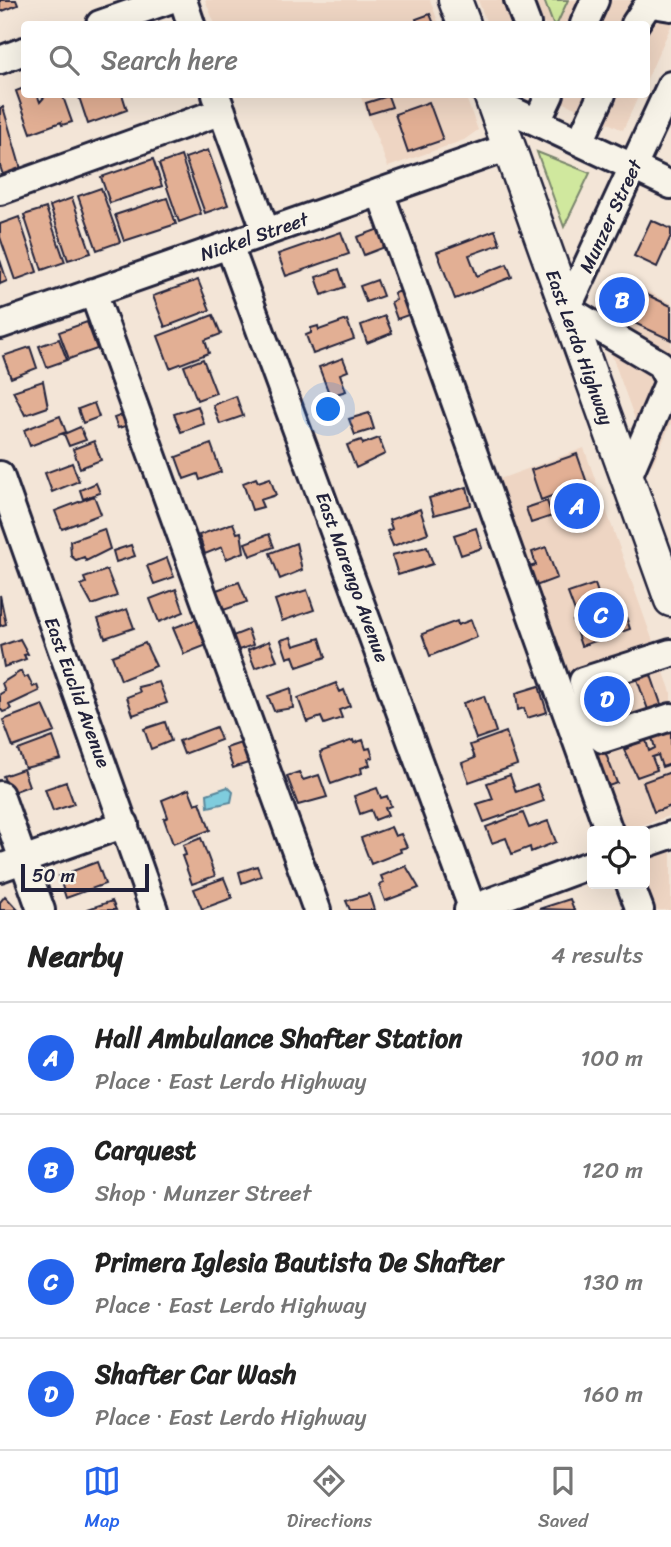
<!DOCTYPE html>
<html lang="en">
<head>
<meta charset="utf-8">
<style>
  :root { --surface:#fff; --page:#f2f2f2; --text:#222; --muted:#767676; --line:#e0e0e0; --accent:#2563eb }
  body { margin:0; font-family:Sriracha,sans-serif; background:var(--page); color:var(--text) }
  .controls { position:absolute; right:21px; bottom:21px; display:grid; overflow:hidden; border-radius:7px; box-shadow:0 7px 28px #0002 }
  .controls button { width:63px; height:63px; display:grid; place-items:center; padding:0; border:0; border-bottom:2px solid var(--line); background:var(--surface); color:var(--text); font:35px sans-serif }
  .scale { position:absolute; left:21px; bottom:18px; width:128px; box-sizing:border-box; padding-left:7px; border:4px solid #22223b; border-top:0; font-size:19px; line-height:24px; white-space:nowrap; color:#22223b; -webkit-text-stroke:5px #f7f3e8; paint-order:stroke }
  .you { position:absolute; left:329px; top:410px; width:24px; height:24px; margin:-18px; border:5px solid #fff; border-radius:50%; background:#1a73e8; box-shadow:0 0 0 10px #1a73e833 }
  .badge { display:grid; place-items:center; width:46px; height:46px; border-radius:50%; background:var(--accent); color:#fff; font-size:23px; font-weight:700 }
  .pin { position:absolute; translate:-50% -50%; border:4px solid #fff; box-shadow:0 2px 7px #0006 }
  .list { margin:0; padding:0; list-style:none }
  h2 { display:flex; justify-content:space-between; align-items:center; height:91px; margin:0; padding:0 28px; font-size:30px }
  h2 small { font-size:23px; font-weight:400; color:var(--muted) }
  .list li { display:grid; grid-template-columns:46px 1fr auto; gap:21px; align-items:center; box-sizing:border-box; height:112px; padding:0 28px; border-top:2px solid var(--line) }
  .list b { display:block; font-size:26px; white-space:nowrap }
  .list p { margin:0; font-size:23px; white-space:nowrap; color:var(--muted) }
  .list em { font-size:23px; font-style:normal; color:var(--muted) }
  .icon { flex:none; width:38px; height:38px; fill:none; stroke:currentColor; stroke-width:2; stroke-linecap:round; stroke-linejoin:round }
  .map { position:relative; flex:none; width:671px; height:910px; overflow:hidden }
  .search { position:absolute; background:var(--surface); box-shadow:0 7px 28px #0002; left:21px; right:21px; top:21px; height:77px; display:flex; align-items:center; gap:18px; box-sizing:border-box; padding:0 24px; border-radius:7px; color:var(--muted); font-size:26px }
  .sheet { height:539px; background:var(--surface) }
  nav { display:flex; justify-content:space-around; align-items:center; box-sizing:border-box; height:98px; border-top:2px solid var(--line); background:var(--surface); font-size:19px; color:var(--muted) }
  nav a { display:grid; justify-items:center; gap:4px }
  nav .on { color:var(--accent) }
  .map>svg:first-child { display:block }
</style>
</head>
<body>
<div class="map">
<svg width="671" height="910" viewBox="0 0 671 910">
  <rect width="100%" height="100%" fill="#f3e5d7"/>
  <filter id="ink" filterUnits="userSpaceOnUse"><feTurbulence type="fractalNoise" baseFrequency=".0143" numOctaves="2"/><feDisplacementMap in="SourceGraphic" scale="14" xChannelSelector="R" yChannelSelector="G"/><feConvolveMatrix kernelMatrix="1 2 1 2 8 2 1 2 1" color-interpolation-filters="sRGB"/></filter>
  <g filter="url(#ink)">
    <path fill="#eed5c3" d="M205,0H430L439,24H215Z
      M478,0H671V26L647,79L646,24H487Z
      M360,95H465L478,130L464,140L388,167Z
      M547,95H639L623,130Z
      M613,274L671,303V423L652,466L596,312Z
      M584,448L671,692V815L626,831H613L489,483Z
      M671,849V910H630L621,884H645V858Z"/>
    <path fill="#d0e89e" stroke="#79856c" stroke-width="2" d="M544,0H568L557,24H553Z
      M537,152L590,173L564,227Z"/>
    <path fill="#7fccdd" stroke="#5a889c" stroke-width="2" d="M228,787L233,792L231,802L208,807L207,794Z"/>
    <path fill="#e2af94" stroke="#22223b" stroke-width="2" d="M0,0H16L18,5L0,12Z
      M430,14L434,24H418L416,19Z
      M24,88V94H37L40,102L47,94H62L72,122L62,125L61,122L31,133L16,91Z
      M78,94H122L127,110L88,124Z
      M388,96L392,107L369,114L366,103Z
      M429,102L443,140L408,152L395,114Z
      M3,107L21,169L3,175L0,166V108Z
      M208,150L228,205L205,213L185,158Z
      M181,156L201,214L179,222L159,164Z
      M153,159L162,186L110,203L101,177Z
      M101,188L120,242L97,250L78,196Z
      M72,198L91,253L68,260L50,206Z
      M167,198L176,224L124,241L115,215Z
      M46,208L65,262L42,270L24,215Z
      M19,217L37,272L15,280L0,237V224Z
      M651,220L671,229V236L657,267L634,256Z
      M379,229L385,247L364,255L357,237Z
      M495,230L500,244L469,255L477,276L507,264L512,277L455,299L437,252Z
      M341,232L349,254L286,276L278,254Z
      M0,260L7,281L0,284Z
      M339,269L345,287L322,295L316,277Z
      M613,279L671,306V340L600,307Z
      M198,280L210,310L165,327L153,296Z
      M377,280L383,296L366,302L360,286Z
      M403,291L411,314L397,319L391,302L396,300L394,293Z
      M213,315L221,334L205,340L209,353L170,368L158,336Z
      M385,316L392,333L367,343L361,325Z
      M347,320L354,339L313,354L306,335L311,333V328L318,326L319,330Z
      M87,322L97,349L69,359L59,332Z
      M59,339L67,360L47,367L39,346Z
      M30,347L37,368L11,378L3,356Z
      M343,358L348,371L340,374L346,391L330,396L319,367Z
      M203,359L216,393L197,400L184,366Z
      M43,381L48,407L25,415L13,391Z
      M236,396L243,416L220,424L213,405Z
      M94,403L99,417L83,423L78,409Z
      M198,406L204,424L181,432L174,414Z
      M369,413L374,429L355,435L349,419Z
      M125,414L129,425L118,428L114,418Z
      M60,416L66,432L30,446L24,430Z
      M80,427L86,440L69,446L64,434Z
      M379,438L385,454L356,468L347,445L361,440L363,444Z
      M94,441L101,460L80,468L73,449Z
      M211,444L221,472L200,480L198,474L184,479L176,457Z
      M577,454L587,483L541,500L531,470Z
      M72,463L79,481L52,492L45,473Z
      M256,478L258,482L270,478L276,495L260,500L263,507L252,510L243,483Z
      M96,483L100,493L83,499L80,490Z
      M586,483L600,520L576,529L572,517L565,520L555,495Z
      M467,487L471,505L434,515L429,498Z
      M94,496L101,514L62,529L55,511Z
      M547,501L552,516L531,523L526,508Z
      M420,509L428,533L393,546L387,531L392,529L389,520Z
      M233,523L237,533L241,532L244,552L226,559L222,547L205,554L199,535Z
      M476,528L482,548L461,555L454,535Z
      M104,529L110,549L86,561L84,557L76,560L71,556L70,541Z
      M269,534L274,547L250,556L245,543Z
      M296,543L302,570L280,579L270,553Z
      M131,545L135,556L116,562L113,551Z
      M427,547L433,564L398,575L392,555Z
      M546,547L557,578L533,587L526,568L536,565L532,552Z
      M167,558L174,577L154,584L147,566Z
      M107,570L117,596L92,605L81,585L86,583L84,578Z
      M239,582L247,602L215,613L211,592Z
      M595,584L604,611L622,605L630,629L581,646L573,621L578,620L568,593Z
      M176,589L184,612L159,622L150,599Z
      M307,590L314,610L282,621L275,600Z
      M0,595L6,624L0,626Z
      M127,609L134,628L105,638L98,619Z
      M197,619L207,645L184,654L173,628Z
      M471,620L477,637L430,656L422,634L457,621L458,625Z
      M248,630L253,645L230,653L225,639Z
      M291,637L294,646L320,638L326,657L297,667L293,656L287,658L281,640Z
      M20,639L28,654L24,655L26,659L4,667L0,646Z
      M269,641L277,660L255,668L248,650Z
      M145,643L156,666L121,680L112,656Z
      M644,655L663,710L650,715L630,660Z
      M606,667L626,723L612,744L587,674Z
      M21,671L24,678L28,676L33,687L37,685L39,691L9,705L11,709L3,712L0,708V694L5,691L2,683Z
      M159,682L167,703L133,715L127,697L140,692L138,687Z
      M336,683L340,692L344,690L350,706L339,710L342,718L324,724L321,717L307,722L298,698Z
      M539,686L547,712L527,718L524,708L518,710L516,693Z
      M291,688L293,708L274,711L268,696Z
      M484,696L496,732L476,739L463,703Z
      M43,705L55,732L13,747L3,720Z
      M165,722L171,741L151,749L144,729Z
      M216,727L221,740L184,754L179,741Z
      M671,729V764L662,767L658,755L652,757L657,770L637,777L624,750L628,748L626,744L645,737L649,751L655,748L651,734Z
      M506,732L517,765L469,782L462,763L475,758L470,745Z
      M53,737L61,759L25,768L18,750Z
      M353,740L354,743L363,740L366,749L370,748L373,757L368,759L370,765L361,768L362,773L331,784L320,752Z
      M244,742L251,762L233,768L226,748Z
      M604,749L617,783L600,789L588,754Z
      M23,769L29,786L10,793L3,776Z
      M299,772L303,780L319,775L327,797L298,805L287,776Z
      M671,772V806L654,812L643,782Z
      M510,775L516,792L537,784L544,801L484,822L477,804L493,799L487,783Z
      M66,782L74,804L53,811L45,789Z
      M377,788L381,798L387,796L391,806L385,808L388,815L375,820L371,810L360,814L354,796Z
      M189,789L195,804L200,802L210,830L173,844L164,819L168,817L162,800Z
      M523,813L529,828L548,821L556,842L531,852L530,847L512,854L506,838L492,843L486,827Z
      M391,827L395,836L401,834L407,847L400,849L401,852L371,864L361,838Z
      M201,838L215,876L192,884L182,856L186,855L183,845Z
      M97,862L105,884L66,898L59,876Z
      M257,866L261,876L242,883L239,872Z
      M406,866L419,888L385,901L379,885L384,883L381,876Z
      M224,878L232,898L202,909L194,889Z
      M369,894L374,910H350L346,901Z
      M5,896L18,910H0V902Z
      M570,899L574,910L539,909Z
      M112,901L116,910H88V909Z"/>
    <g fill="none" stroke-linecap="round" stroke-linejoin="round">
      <g stroke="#22223b" stroke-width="32">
        <path id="minor" d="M183,0L191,24
          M518,0L527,24
          M100,24L169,0
          M584,24L595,0
          M635,24L645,9L652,4L671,7
          M0,60L24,51
          M216,95L266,232
          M492,101L671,185
          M537,122L550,94
          M580,142L602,94
          M0,191L222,111
          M380,192L609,831
          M229,245L473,910
          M93,292L317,910
          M0,325L509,147
          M0,475L154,910
          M627,479L669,381L660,364L567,309L671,85
          M671,653L583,681L603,739L671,717
          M0,795L41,910
          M645,844L671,835
          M0,868L125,824
          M630,884L640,910
          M468,910L592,864"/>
      </g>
      <g stroke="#22223b" stroke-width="37">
        <path id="major" d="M455,0L464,24
          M490,94L671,600"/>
      </g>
      <use href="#minor" stroke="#f7f3e8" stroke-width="26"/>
      <use href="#major" stroke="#f7f3e8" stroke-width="32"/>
    </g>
  </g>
  <g text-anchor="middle" stroke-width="7" stroke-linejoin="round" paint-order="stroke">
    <g font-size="19" fill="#22223b" stroke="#f7f3e8">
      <text transform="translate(610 216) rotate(-65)" y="7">Munzer Street</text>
      <text transform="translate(254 236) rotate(-19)" y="7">Nickel Street</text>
      <text transform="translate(580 347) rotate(70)" y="7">East Lerdo Highway</text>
      <text transform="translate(353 577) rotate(70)" y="7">East Marengo Avenue</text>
      <text transform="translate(78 692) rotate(70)" y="7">East Euclid Avenue</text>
    </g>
  </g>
</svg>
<div class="controls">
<button><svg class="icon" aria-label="locate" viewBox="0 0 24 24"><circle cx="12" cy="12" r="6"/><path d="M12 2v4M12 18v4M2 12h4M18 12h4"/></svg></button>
</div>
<div class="scale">50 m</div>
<div class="you"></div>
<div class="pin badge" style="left:577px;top:506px">A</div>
<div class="pin badge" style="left:622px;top:300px">B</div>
<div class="pin badge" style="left:601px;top:615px">C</div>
<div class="pin badge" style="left:607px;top:699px">D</div>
<div class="search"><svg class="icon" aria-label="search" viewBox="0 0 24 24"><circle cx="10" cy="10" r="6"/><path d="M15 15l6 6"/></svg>Search here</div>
</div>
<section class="sheet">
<h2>Nearby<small>4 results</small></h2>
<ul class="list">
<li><span class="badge">A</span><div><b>Hall Ambulance Shafter Station</b><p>Place · East Lerdo Highway</p></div><em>100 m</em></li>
<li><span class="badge">B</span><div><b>Carquest</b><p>Shop · Munzer Street</p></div><em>120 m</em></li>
<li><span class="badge">C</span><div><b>Primera Iglesia Bautista De Shafter</b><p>Place · East Lerdo Highway</p></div><em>130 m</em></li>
<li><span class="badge">D</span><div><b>Shafter Car Wash</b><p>Place · East Lerdo Highway</p></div><em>160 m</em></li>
</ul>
</section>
<nav>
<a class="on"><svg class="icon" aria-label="map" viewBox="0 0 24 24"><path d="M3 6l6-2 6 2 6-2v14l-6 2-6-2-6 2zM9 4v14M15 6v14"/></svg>Map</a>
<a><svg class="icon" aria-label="directions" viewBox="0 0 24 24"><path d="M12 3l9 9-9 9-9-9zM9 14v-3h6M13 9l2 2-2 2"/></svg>Directions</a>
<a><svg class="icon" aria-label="saved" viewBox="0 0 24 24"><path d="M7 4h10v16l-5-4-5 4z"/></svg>Saved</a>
</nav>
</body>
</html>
